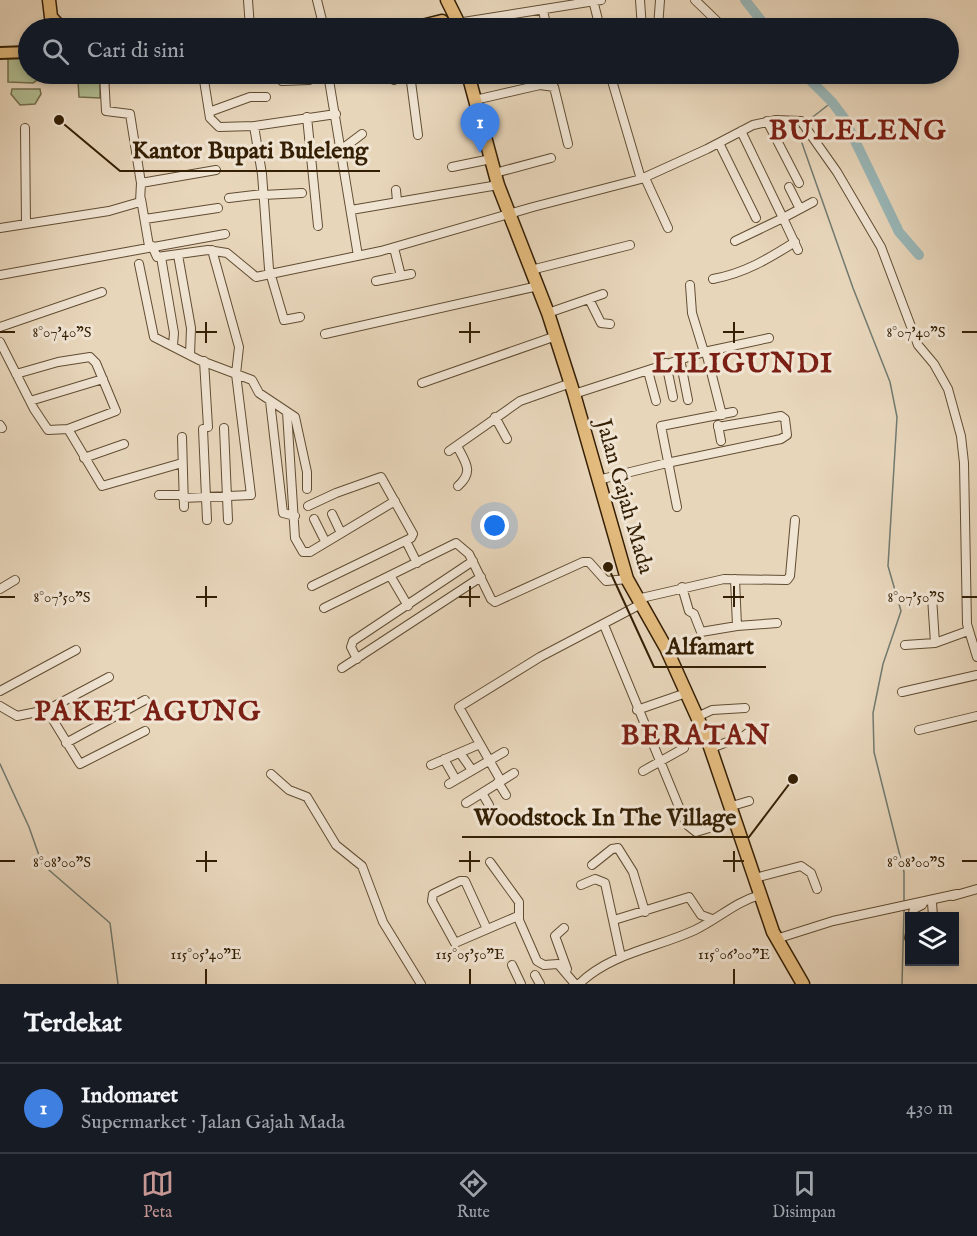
<!DOCTYPE html>
<html lang="id">
<head>
<meta charset="utf-8">
<style>
  :root { --surface:#171b24; --page:#242831; --text:#f1f3f6; --muted:#9ea1a6; --line:#363941; --accent:#c59692 }
  body { margin:0; font-family:"IM FELL English",serif; background:var(--page); color:var(--text) }
  .controls { position:absolute; right:18px; bottom:18px; display:grid; overflow:hidden; border-radius:0px; box-shadow:0 3px 9px #0003 }
  .controls button { width:54px; height:54px; display:grid; place-items:center; padding:0; border:0; border-bottom:2px solid var(--line); background:var(--surface); color:var(--text); font:30px sans-serif }
  .you { position:absolute; left:495px; top:526px; width:21px; height:21px; margin:-15px; border:4px solid #fff; border-radius:50%; background:#1a73e8; box-shadow:0 0 0 9px #1a73e833 }
  .badge { display:grid; place-items:center; width:39px; height:39px; border-radius:50%; background:var(--accent); color:#fff; font-size:20px; font-weight:700 }
  .pin { position:absolute; translate:-50% -50px; filter:drop-shadow(0 2px 3px #0008) }
  .pin::after { content:''; position:absolute; top:32px; width:21px; height:18px; background:inherit; clip-path:polygon(0 0,100% 0,50% 100%) }
  .list { margin:0; padding:0; list-style:none }
  h2 { display:flex; justify-content:space-between; align-items:center; height:78px; margin:0; padding:0 24px; font-size:26px }
  h2 small { font-size:20px; font-weight:400; color:var(--muted) }
  .list li { display:grid; grid-template-columns:39px 1fr auto; gap:18px; align-items:center; box-sizing:border-box; height:90px; padding:0 24px; border-top:2px solid var(--line) }
  .list b { display:block; font-size:22px; white-space:nowrap }
  .list p { margin:0; font-size:20px; white-space:nowrap; color:var(--muted) }
  .list em { font-size:20px; font-style:normal; color:var(--muted) }
  .icon { flex:none; width:33px; height:33px; fill:none; stroke:currentColor; stroke-width:2; stroke-linecap:round; stroke-linejoin:round }
  .map { position:relative; flex:none; width:977px; height:984px; overflow:hidden }
  .search { position:absolute; background:var(--surface); box-shadow:0 3px 9px #0003; left:18px; right:18px; top:18px; height:66px; display:flex; align-items:center; gap:15px; box-sizing:border-box; padding:0 21px; border-radius:33px; color:var(--muted); font-size:22px }
  .sheet { height:168px; background:var(--surface) }
  nav { display:flex; justify-content:space-around; align-items:center; box-sizing:border-box; height:84px; border-top:2px solid var(--line); background:var(--surface); font-size:16px; color:var(--muted) }
  nav a { display:grid; justify-items:center; gap:3px }
  nav .on { color:var(--accent) }
  .map>svg:first-child { display:block }
</style>
</head>
<body>
<div class="map">
<svg width="977" height="984" viewBox="0 0 977 984">
  <rect width="100%" height="100%" fill="#e8d6bb"/>
  <filter id="stains"><feTurbulence type="fractalNoise" baseFrequency=".00333" numOctaves="4"/><feColorMatrix values="0 0 0 0 .2 0 0 0 0 .09 0 0 0 0 .02 0 0 0 .5 -.17"/></filter>
  <radialGradient id="worn" r=".72"><stop offset=".6" stop-color="#630" stop-opacity="0"/><stop offset="1" stop-color="#630" stop-opacity=".3"/></radialGradient>
  <path fill="#b2be93" stroke="#736e4c" stroke-width="1.5" d="M8,58H28V74H47L33,83L8,82Z
    M73,74H100V98L79,97L78,81Z
    M12,89H40L41,94L35,104L20,105L11,94Z"/>
  <g fill="none" stroke-linecap="round" stroke-linejoin="round">
    <path stroke="#717a70" stroke-width="1.5" d="M805,123L832,102
      M801,126L797,129L853,288L890,382L897,417L888,566L901,611L883,664L873,713L874,752L904,872V902
      M0,764L29,827L42,864L110,923L118,984
      M902,984L904,910"/>
    <path stroke="#99b7b8" stroke-width="10" d="M745,0L767,28
      M804,74L832,102L844,118L899,232L919,255"/>
    <g stroke="#614d32" stroke-width="10">
      <path id="minor" d="M248,0L250,28
        M317,0L324,28
        M593,0L600,28
        M640,0L642,28
        M695,0L724,28
        M543,11L547,28
        M457,23L601,0
        M658,28L660,0
        M203,74L210,118L219,127L254,126L336,114
        M280,74L282,81L309,80
        M328,74L358,256
        M393,74L394,80
        M410,74L418,135
        M610,74L641,179
        M475,100L540,85L554,87L568,144
        M209,112L250,97H266
        M307,117L318,226
        M767,121L799,183
        M254,126L262,174L269,269L284,320L300,317
        M25,128L26,224
        M719,143L756,218
        M342,149L362,134
        M235,156L259,154
        M452,167L491,159
        M495,173L551,158
        M645,178L668,228
        M141,183L216,170
        M789,187L800,209
        M396,190L397,201
        M263,195L302,193
        M229,198L263,194
        M141,199L149,246
        M351,210L498,185
        M145,219L218,208
        M0,228L109,211L140,202L141,183L130,114L106,111L104,74
        M735,241L783,218L741,131
        M152,246L157,257L208,250L227,253L256,277L381,251L533,207L641,179L707,149L753,125L776,120L801,121L837,172L881,247L918,345L934,364L948,389L961,436L964,463L967,624L977,657
        M394,248L401,276L411,274
        M798,250L783,218L813,202
        M178,255L191,328L190,355
        M161,257L174,333L173,345
        M139,264L154,337L199,360L252,380L259,393L295,417L307,472V489
        M531,270L630,245
        M0,275L225,234
        M713,279C745,273 768,259 795,242
        M376,281L401,276
        M690,285L692,313L704,352
        M589,299L601,323L610,324
        M548,313L603,294
        M0,327L102,292
        M325,334L538,286
        M0,342L34,409L48,430L68,429L116,411L96,363L90,357L58,362L16,374
        M706,352L722,415
        M680,359L688,400
        M204,361L208,427
        M666,363L673,397
        M648,371L656,401
        M422,383L556,336
        M574,394L704,352L769,338
        M30,401L103,379
        M270,401L283,513L295,516
        M287,412L295,538L303,552H310L395,501
        M495,417L507,439
        M0,425L2,428
        M718,425L721,441
        M224,428L228,520
        M68,429L102,486L182,463
        M203,429L207,520
        M182,437L184,507
        M457,446C466,463 474,472 458,486
        M449,451L520,401L571,383
        M84,458L124,444
        M598,480L667,463L781,439L787,435L785,419L781,416L718,427
        M159,495H183
        M183,498L251,495L236,374L239,347L212,250
        M308,506L336,493L381,477L413,534L411,538L312,586
        M677,507L661,426L733,412
        M332,514L341,533
        M314,519L325,541
        M406,541L417,563
        M391,577L408,606
        M682,587L689,611L694,614L701,632L737,626L735,579
        M0,589L15,580
        M932,597L935,643
        M637,599L724,579L787,580L790,576L795,520
        M324,608L456,543L469,554L491,599L495,602L583,562H589L606,581L627,579
        M604,625L686,824L696,832L736,820
        M737,626L777,623
        M905,645L935,643L968,631
        M357,659L351,647L353,641L473,561
        M342,668L481,577
        M0,691L76,650
        M902,692L977,675
        M0,706L17,716L47,710L80,764L145,731
        M47,710L109,677
        M637,710L686,693
        M697,717L712,710L745,708
        M919,730L977,716
        M66,743L145,700
        M711,748L744,736L753,729
        M460,753L472,770
        M444,759L456,780
        M431,765L480,744
        M643,771L684,748
        M271,774L289,790L307,797L336,845L362,866L383,922L421,984
        M501,781L459,707L540,657L641,604
        M498,782L506,795
        M449,784L504,752
        M482,793L489,805
        M466,803L514,773
        M732,806L749,801
        M490,862L519,902V920L537,961L544,965L558,964L575,984
        M592,865L612,849L618,848L633,872L645,912
        M755,878L801,866L811,873L817,889
        M581,885L595,879L605,883L621,957
        M953,896L977,889
        M932,903L933,916
        M912,916L914,909L922,905
        M614,920L689,897L701,915L712,919
        M564,928L555,936L567,969
        M487,929L465,881H460L433,894L432,901L455,943L518,916
        M909,938L910,933
        M776,939L833,921L957,894
        M512,965L521,984
        M535,975L540,984
        M579,984C611,953 656,948 695,930C718,919 735,902 760,895"/>
    </g>
    <g stroke="#341f04" stroke-width="14">
      <path id="major" d="M0,53L28,52"/>
    </g>
    <g stroke="#341f04" stroke-width="15">
      <path id="highway" d="M49,0L51,17L61,28
        M447,0L457,20L456,28
        M414,28L442,21
        M468,74L498,185L548,313L574,394L627,579L666,648L708,741L773,932L803,984"/>
    </g>
    <use href="#minor" stroke="#f0e4d3" stroke-width="8"/>
    <use href="#major" stroke="#e4bb7e" stroke-width="10"/>
    <use href="#highway" stroke="#e4bb7e" stroke-width="12"/>
  </g>
  <path fill="none" stroke="#341f04" stroke-width="2" d="M206,322V343M470,322V343M734,322V343M0,332H15M196,332H217M459,332H480M723,332H744M962,332H977M206,586V607M470,586V607M734,586V607M0,597H15M196,597H217M459,597H480M723,597H744M962,597H977M206,851V872M470,851V872M734,851V872M0,861H15M196,861H217M459,861H480M723,861H744M962,861H977M206,969V984M470,969V984M734,969V984"/>
  <g text-anchor="middle" stroke-width="6" stroke-linejoin="round" paint-order="stroke">
    <g font-size="22" fill="#341f04" stroke="#f0e4d3">
      <text transform="translate(626 496) rotate(74)" y="8">Jalan Gajah Mada</text>
    </g>
    <g font-size="28" font-weight="bold" letter-spacing="1.5" fill="#7a1f14" stroke="#f0e4d3">
      <text x="858" y="139">BULELENG</text>
      <text x="743" y="372">LILIGUNDI</text>
      <text x="148" y="720">PAKET AGUNG</text>
      <text x="696" y="744">BERATAN</text>
    </g>
  </g>
  <g font-size="15" text-anchor="middle" fill="#341f04" stroke="#f0e4d3" stroke-width="6" stroke-linejoin="round" paint-order="stroke">
    <text x="62" y="337">8°07'40"S</text>
    <text x="916" y="337">8°07'40"S</text>
    <text x="62" y="602">8°07'50"S</text>
    <text x="916" y="602">8°07'50"S</text>
    <text x="62" y="867">8°08'00"S</text>
    <text x="916" y="867">8°08'00"S</text>
    <text x="206" y="959">115°05'40"E</text>
    <text x="470" y="959">115°05'50"E</text>
    <text x="734" y="959">115°06'00"E</text>
  </g>
  <path fill="none" stroke="#341f04" stroke-width="2" d="M59 120L120 171H380M608 567L654 667H766M793 779L749 837H462"/>
  <g fill="#341f04" stroke="#f0e4d3" stroke-width="2">
    <circle cx="59" cy="120" r="6"/>
    <circle cx="608" cy="567" r="6"/>
    <circle cx="793" cy="779" r="6"/>
  </g>
  <g font-size="24" text-anchor="middle" font-weight="bold" fill="#341f04" stroke="#f0e4d3" stroke-width="6" stroke-linejoin="round" paint-order="stroke">
    <text x="250" y="158">Kantor Bupati Buleleng</text>
    <text x="710" y="654">Alfamart</text>
    <text x="605" y="825">Woodstock In The Village</text>
  </g>
  <rect width="100%" height="100%" filter="url(#stains)"/>
  <rect width="100%" height="100%" fill="url(#worn)"/>
</svg>
<div class="controls">
<button><svg class="icon" aria-label="layers" viewBox="0 0 24 24"><path d="M12 4l9 5-9 5-9-5zM3 14l9 5 9-5"/></svg></button>
</div>
<div class="you"></div>
<div class="pin badge" style="left:480px;top:153px;background:#3f7fe0">1</div>
<div class="search"><svg class="icon" aria-label="search" viewBox="0 0 24 24"><circle cx="10" cy="10" r="6"/><path d="M15 15l6 6"/></svg>Cari di sini</div>
</div>
<section class="sheet">
<h2>Terdekat<small></small></h2>
<ul class="list">
<li><span class="badge" style="background:#3f7fe0">1</span><div><b>Indomaret</b><p>Supermarket · Jalan Gajah Mada</p></div><em>430 m</em></li>
</ul>
</section>
<nav>
<a class="on"><svg class="icon" aria-label="map" viewBox="0 0 24 24"><path d="M3 6l6-2 6 2 6-2v14l-6 2-6-2-6 2zM9 4v14M15 6v14"/></svg>Peta</a>
<a><svg class="icon" aria-label="directions" viewBox="0 0 24 24"><path d="M12 3l9 9-9 9-9-9zM9 14v-3h6M13 9l2 2-2 2"/></svg>Rute</a>
<a><svg class="icon" aria-label="saved" viewBox="0 0 24 24"><path d="M7 4h10v16l-5-4-5 4z"/></svg>Disimpan</a>
</nav>
</body>
</html>
